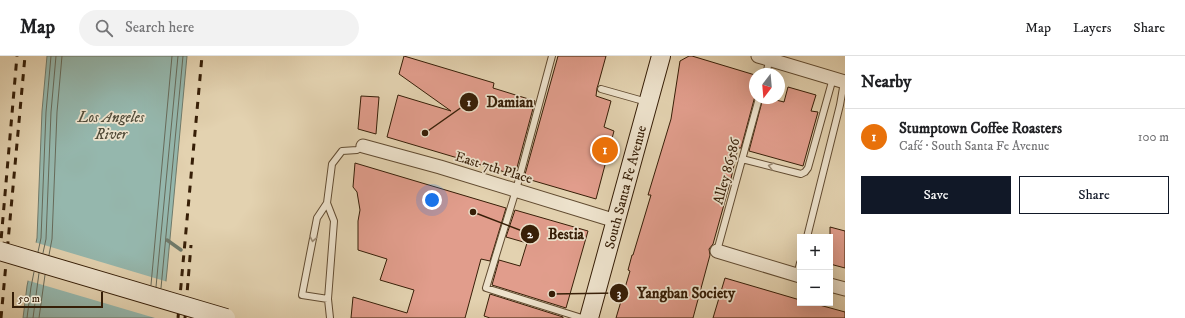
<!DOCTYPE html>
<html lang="en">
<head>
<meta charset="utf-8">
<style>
  :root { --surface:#fff; --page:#f2f2f2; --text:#202124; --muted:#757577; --line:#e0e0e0; --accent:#111827 }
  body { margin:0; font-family:"IM FELL DW Pica",serif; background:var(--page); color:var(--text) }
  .controls { position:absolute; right:12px; bottom:12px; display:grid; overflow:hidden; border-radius:0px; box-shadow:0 4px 16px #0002 }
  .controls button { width:36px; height:36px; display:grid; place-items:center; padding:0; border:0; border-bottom:1px solid var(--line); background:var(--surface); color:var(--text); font:20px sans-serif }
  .compass { position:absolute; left:749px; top:12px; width:36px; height:36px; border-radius:50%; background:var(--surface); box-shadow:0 4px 16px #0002; rotate:196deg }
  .scale { position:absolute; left:12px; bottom:10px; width:91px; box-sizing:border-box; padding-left:4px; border:2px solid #361e07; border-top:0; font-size:11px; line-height:14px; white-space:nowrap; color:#361e07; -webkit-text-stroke:3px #ede2cc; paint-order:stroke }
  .you { position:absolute; left:432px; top:144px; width:14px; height:14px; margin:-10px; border:3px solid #fff; border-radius:50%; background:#1a73e8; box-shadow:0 0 0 6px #1a73e833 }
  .badge { display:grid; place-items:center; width:26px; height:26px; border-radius:50%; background:var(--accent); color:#fff; font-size:13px; font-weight:700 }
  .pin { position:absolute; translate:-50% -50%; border:2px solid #fff; box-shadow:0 1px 4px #0006 }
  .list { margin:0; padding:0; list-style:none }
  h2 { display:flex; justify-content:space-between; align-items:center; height:52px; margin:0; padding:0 16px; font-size:17px }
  h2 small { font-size:13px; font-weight:400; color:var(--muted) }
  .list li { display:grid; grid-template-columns:26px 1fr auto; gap:12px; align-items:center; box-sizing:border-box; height:56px; padding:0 16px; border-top:1px solid var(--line) }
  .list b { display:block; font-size:15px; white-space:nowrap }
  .list p { margin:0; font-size:13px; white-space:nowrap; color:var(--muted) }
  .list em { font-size:13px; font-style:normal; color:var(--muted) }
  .actions { display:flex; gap:8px; padding:12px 16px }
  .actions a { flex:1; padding:9px 0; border:1px solid var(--accent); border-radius:0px; text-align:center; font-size:14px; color:var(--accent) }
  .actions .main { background:var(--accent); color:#fff }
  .icon { flex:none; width:22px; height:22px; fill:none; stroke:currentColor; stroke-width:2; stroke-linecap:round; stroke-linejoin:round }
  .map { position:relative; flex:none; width:845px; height:262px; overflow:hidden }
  header { display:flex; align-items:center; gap:24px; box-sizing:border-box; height:56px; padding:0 20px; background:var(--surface); border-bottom:1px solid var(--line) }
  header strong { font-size:19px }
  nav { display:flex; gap:22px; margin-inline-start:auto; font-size:14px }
  .search { width:280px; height:36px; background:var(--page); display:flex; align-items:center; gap:10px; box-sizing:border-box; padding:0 14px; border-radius:22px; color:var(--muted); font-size:15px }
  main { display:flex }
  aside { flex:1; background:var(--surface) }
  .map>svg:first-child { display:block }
</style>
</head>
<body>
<header>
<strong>Map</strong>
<div class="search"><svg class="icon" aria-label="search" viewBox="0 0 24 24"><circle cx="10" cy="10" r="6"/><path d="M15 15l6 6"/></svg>Search here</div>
<nav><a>Map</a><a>Layers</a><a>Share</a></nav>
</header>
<main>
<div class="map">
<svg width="845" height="262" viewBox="0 0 845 262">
  <rect width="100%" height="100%" fill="#e3d2b0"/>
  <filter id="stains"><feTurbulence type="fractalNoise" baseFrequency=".005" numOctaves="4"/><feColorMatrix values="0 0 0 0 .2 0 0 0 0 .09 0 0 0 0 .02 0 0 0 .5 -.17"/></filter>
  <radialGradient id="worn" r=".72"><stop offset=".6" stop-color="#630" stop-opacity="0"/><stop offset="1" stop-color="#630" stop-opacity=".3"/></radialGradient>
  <path fill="#95b7ad" stroke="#6f7a6b" d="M47,0H187L167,215L162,262H23L27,230L37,182L42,55Z"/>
  <path fill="#e3d2b0" d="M34,186L168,226L164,262H155L26,224Z"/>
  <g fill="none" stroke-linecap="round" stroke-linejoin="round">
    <path stroke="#666a5a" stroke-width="1" d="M38,196L41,182L46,56L51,0
      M43,197L46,183L51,56L56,0
      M49,199L52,183L57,56L62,0
      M151,229L172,0
      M156,231L178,0
      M161,232L183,0
      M27,262L31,231L34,216
      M33,262L39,217
      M39,262L45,219"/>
    <path stroke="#6f7a6b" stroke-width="3.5" d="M167,184L181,194"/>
  </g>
  <path fill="#e19d8c" stroke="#361e07" d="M404,0L494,27L493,32L535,45L515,119L387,81L398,39L451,55L399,18Z
    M558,0H606L598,29L597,32L596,40L611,45L604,71L614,75L596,143L524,122Z
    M689,0H692L755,19V40L741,92H738L730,127L713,188L709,193L710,199L693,262H616L630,215L628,214L632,199H633L651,139H648L671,63L680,5Z
    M788,31L816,39L811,55L818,56L803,110L749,95L763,42H768L784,46Z
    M361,40L379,41L376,78L358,73Z
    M355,107L506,152L490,205L481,203L465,262H351L353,241L407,257L414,234L380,224L387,203L358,194V165L360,154L357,136L353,131Z
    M515,154L588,175L566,252L492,229L499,204L520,210L527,187L506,181Z
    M830,171L845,175V212L830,208Z
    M725,222L800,244V247H812L845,256V262H713Z
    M490,238L563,261V262H490L484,260Z"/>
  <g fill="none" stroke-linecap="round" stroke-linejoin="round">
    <g stroke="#614b31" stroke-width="8">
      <path id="lane" d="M552,0L516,134L486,232L582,262
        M766,18L770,2
        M601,33L647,46
        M742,103L801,118L805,116L808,112L833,22
        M327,147L334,165L328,243L330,262
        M807,181L840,49L844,26
        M717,195L759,42
        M797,219L800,207
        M328,243L302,239L317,162L327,147L332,108L342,95L357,94L363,90"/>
    </g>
    <g stroke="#614b31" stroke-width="15">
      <path id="street" d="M758,0L845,26
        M363,90L440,111L616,165
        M717,195L800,220
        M830,229L845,233"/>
    </g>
    <g stroke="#361e07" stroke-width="20">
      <path id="secondary" d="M589,262L661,0"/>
    </g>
    <use href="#lane" stroke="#ede2cc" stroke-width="6"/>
    <use href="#street" stroke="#ede2cc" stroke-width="13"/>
    <use href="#secondary" stroke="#ede2cc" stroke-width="18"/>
    <path stroke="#361e07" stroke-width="3" stroke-dasharray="7 7" stroke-linecap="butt" d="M0,196L17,0
      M1,262L25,0
      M178,262L202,0
      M185,262L191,189"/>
    <g stroke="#361e07" stroke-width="20" stroke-linecap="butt">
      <path id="secondary-bridge" d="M0,195L226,262"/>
    </g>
    <use href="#secondary-bridge" stroke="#ede2cc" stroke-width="18"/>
  </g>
  <defs><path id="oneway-chevron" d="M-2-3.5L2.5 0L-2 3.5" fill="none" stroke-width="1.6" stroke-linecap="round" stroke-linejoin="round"/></defs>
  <g stroke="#9b8a73">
    <use href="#oneway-chevron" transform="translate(771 110) rotate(-166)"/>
    <use href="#oneway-chevron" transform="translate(313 183) rotate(101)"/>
  </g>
  <g text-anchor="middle" stroke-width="3.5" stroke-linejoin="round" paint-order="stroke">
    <g font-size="14" fill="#361e07" stroke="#ede2cc">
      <text transform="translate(494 111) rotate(17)" y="5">East 7th Place</text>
      <text transform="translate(726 115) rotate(-75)" y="5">Alley 86586</text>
      <text transform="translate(625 131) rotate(-75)" y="5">South Santa Fe Avenue</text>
    </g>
    <g font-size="15" font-style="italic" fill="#524c39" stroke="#ede2cc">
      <text x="111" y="66">Los Angeles<tspan x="111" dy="17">River</tspan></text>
    </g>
  </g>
  <path fill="none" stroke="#361e07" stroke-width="1.5" d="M425 77L469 46M473 156L530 178M552 238L619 237"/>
  <g fill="#361e07" stroke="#ede2cc" stroke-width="1.5">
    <circle cx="425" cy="77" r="4"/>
    <circle cx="473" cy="156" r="4"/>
    <circle cx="552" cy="238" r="4"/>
    <circle cx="469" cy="46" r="10"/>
    <circle cx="530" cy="178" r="10"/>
    <circle cx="619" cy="237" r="10"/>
  </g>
  <g font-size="12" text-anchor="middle" font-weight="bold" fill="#fff">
    <text x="469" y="50">1</text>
    <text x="530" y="182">2</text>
    <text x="619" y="241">3</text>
  </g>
  <g font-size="15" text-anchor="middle" font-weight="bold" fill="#361e07" stroke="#ede2cc" stroke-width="3.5" stroke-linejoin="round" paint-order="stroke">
    <text x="510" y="51">Damian</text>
    <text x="566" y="183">Bestia</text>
    <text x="686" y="242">Yangban Society</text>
  </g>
  <rect width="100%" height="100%" filter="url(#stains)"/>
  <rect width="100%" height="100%" fill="url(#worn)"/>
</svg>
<div class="controls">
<button>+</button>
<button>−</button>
</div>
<svg class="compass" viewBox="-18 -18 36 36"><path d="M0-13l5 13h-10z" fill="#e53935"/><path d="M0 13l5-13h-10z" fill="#757577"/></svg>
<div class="scale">50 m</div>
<div class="you"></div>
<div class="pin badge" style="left:605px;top:94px;background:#e8710a">1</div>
</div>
<aside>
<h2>Nearby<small></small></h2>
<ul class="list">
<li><span class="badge" style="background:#e8710a">1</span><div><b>Stumptown Coffee Roasters</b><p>Café · South Santa Fe Avenue</p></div><em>100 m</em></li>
</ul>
<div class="actions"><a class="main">Save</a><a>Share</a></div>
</aside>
</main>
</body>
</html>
